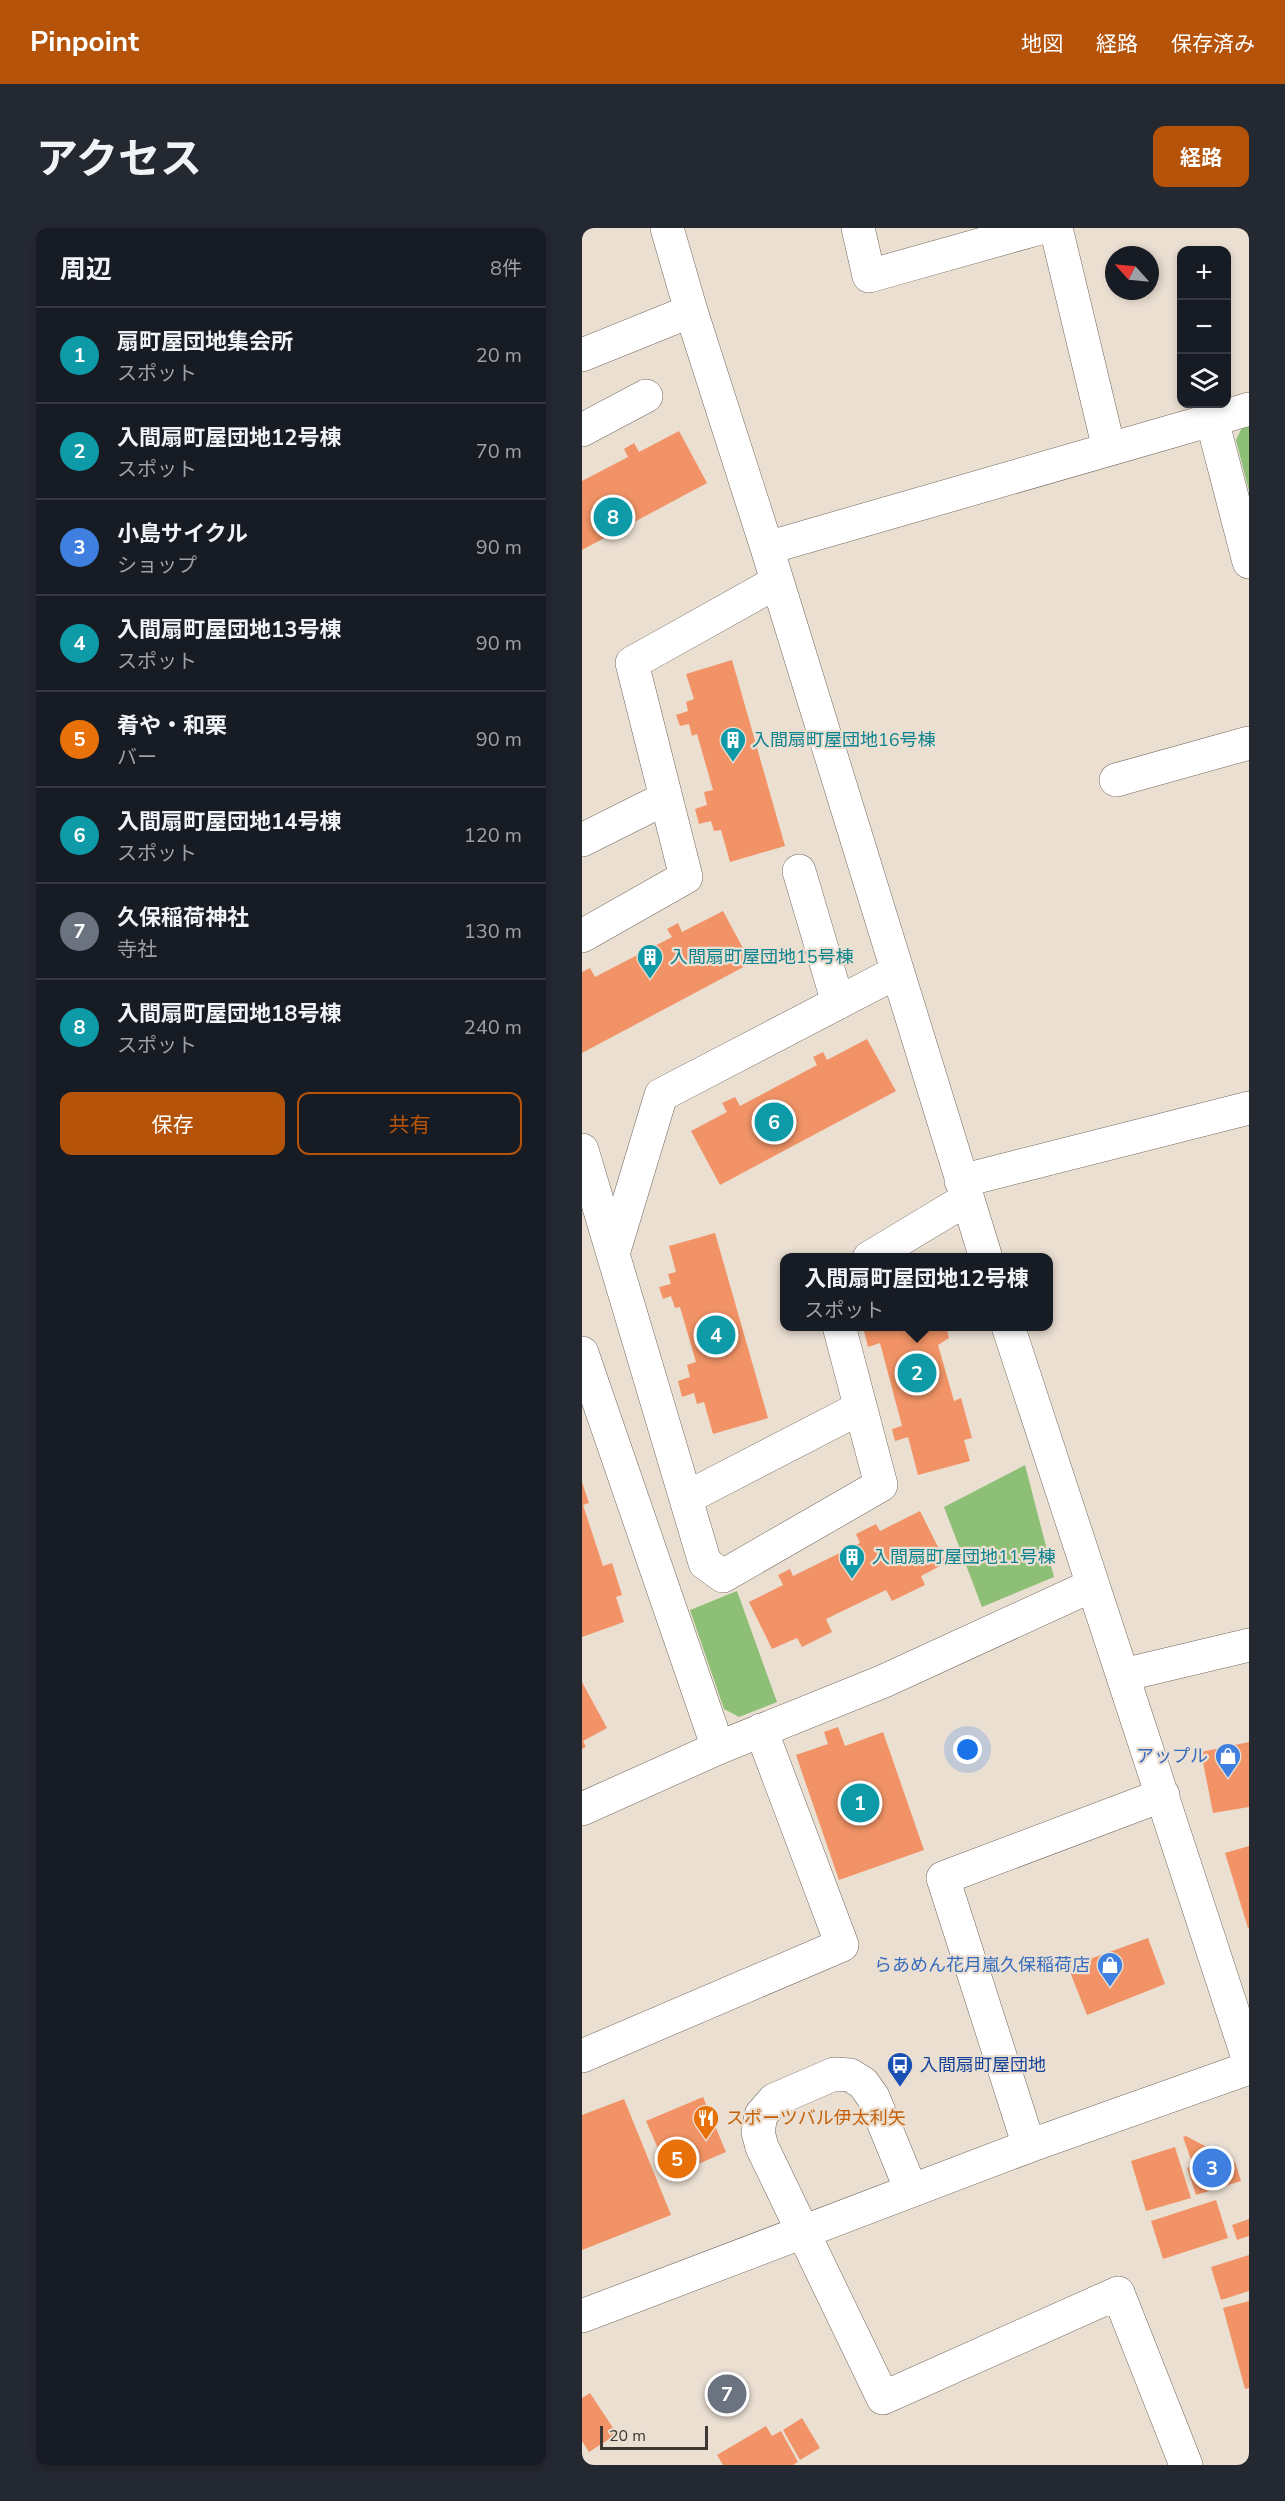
<!DOCTYPE html>
<html lang="ja">
<head>
<meta charset="utf-8">
<style>
  :root { --surface:#171b24; --page:#242831; --text:#f1f3f6; --muted:#9ea1a6; --line:#363941; --accent:#b45309 }
  body { margin:0; font-family:"Nunito Sans","Noto Sans JP",sans-serif; background:var(--page); color:var(--text) }
  .controls { position:absolute; right:18px; top:18px; display:grid; overflow:hidden; border-radius:12px; box-shadow:0 3px 9px #0003 }
  .controls button { width:54px; height:54px; display:grid; place-items:center; padding:0; border:0; border-bottom:2px solid var(--line); background:var(--surface); color:var(--text); font:30px sans-serif }
  .compass { position:absolute; left:523px; top:18px; width:54px; height:54px; border-radius:50%; background:var(--surface); box-shadow:0 3px 9px #0003; rotate:297deg }
  .scale { position:absolute; left:18px; bottom:15px; width:108px; box-sizing:border-box; padding-left:6px; border:3px solid #3d3833; border-top:0; font-size:16px; line-height:21px; white-space:nowrap; color:#3d3833; -webkit-text-stroke:4px #ebdfd2; paint-order:stroke }
  .you { position:absolute; left:386px; top:1522px; width:21px; height:21px; margin:-15px; border:4px solid #fff; border-radius:50%; background:#1a73e8; box-shadow:0 0 0 9px #1a73e833 }
  .badge { display:grid; place-items:center; width:39px; height:39px; border-radius:50%; background:var(--accent); color:#fff; font-size:20px; font-weight:700 }
  .pin { position:absolute; translate:-50% -50%; border:3px solid #fff; box-shadow:0 2px 6px #0006 }
  .popup { position:absolute; left:198px; top:1025px; width:273px; height:78px; box-sizing:border-box; display:grid; place-content:center; border-radius:12px; background:var(--surface); filter:drop-shadow(0 2px 4px #0005); font-size:20px; white-space:nowrap; color:var(--muted) }
  .popup b { font-size:22px; color:var(--text) }
  .popup::after { content:''; position:absolute; left:50%; top:100%; margin-left:-12px; border:12px solid transparent; border-top-color:var(--surface) }
  .list { margin:0; padding:0; list-style:none }
  h2 { display:flex; justify-content:space-between; align-items:center; height:78px; margin:0; padding:0 24px; font-size:26px }
  h2 small { font-size:20px; font-weight:400; color:var(--muted) }
  .list li { display:grid; grid-template-columns:39px 1fr auto; gap:18px; align-items:center; box-sizing:border-box; height:96px; padding:0 24px; border-top:2px solid var(--line) }
  .list b { display:block; font-size:22px; white-space:nowrap }
  .list p { margin:0; font-size:20px; white-space:nowrap; color:var(--muted) }
  .list em { font-size:20px; font-style:normal; color:var(--muted) }
  .actions { display:flex; gap:12px; padding:18px 24px }
  .actions a { flex:1; padding:14px 0; border:2px solid var(--accent); border-radius:12px; text-align:center; font-size:21px; color:var(--accent) }
  .actions .main { background:var(--accent); color:#fff }
  .icon { flex:none; width:33px; height:33px; fill:none; stroke:currentColor; stroke-width:2; stroke-linecap:round; stroke-linejoin:round }
  .map { position:relative; flex:none; width:667px; height:2237px; overflow:hidden; border-radius:12px }
  header { display:flex; align-items:center; gap:36px; box-sizing:border-box; height:84px; padding:0 30px; background:var(--accent); color:#fff }
  header strong { font-size:28px }
  nav { display:flex; gap:33px; margin-inline-start:auto; font-size:21px }
  .intro { display:flex; align-items:center; justify-content:space-between; box-sizing:border-box; height:144px; padding:0 36px }
  h1 { margin:0; font-size:42px }
  .button { padding:15px 27px; border-radius:12px; background:var(--accent); color:#fff; font-size:21px; font-weight:700 }
  main { display:flex; gap:36px; padding:0 36px }
  aside { flex:1; background:var(--surface); border-radius:12px; box-shadow:0 3px 9px #0003 }
  .map>svg:first-child { display:block }
</style>
</head>
<body>
<header>
<strong>Pinpoint</strong>
<nav><a>地図</a><a>経路</a><a>保存済み</a></nav>
</header>
<div class="intro"><h1>アクセス</h1><a class="button">経路</a></div>
<main>
<aside>
<h2>周辺<small>8件</small></h2>
<ul class="list">
<li><span class="badge" style="background:#0f9aa8">1</span><div><b>扇町屋団地集会所</b><p>スポット</p></div><em>20 m</em></li>
<li><span class="badge" style="background:#0f9aa8">2</span><div><b>入間扇町屋団地12号棟</b><p>スポット</p></div><em>70 m</em></li>
<li><span class="badge" style="background:#3f7fe0">3</span><div><b>小島サイクル</b><p>ショップ</p></div><em>90 m</em></li>
<li><span class="badge" style="background:#0f9aa8">4</span><div><b>入間扇町屋団地13号棟</b><p>スポット</p></div><em>90 m</em></li>
<li><span class="badge" style="background:#e8710a">5</span><div><b>肴や・和栗</b><p>バー</p></div><em>90 m</em></li>
<li><span class="badge" style="background:#0f9aa8">6</span><div><b>入間扇町屋団地14号棟</b><p>スポット</p></div><em>120 m</em></li>
<li><span class="badge" style="background:#6b7280">7</span><div><b>久保稲荷神社</b><p>寺社</p></div><em>130 m</em></li>
<li><span class="badge" style="background:#0f9aa8">8</span><div><b>入間扇町屋団地18号棟</b><p>スポット</p></div><em>240 m</em></li>
</ul>
<div class="actions"><a class="main">保存</a><a>共有</a></div>
</aside>
<div class="map">
<svg width="667" height="2237" viewBox="0 0 667 2237">
  <rect width="100%" height="100%" fill="#ebdfd2"/>
  <path fill="#8dc076" d="M667,190V263L654,212L664,191Z
    M443,1237L472,1349L400,1379L362,1279Z
    M155,1363L195,1474L157,1489L142,1481L108,1382Z"/>
  <path fill="#f19366" d="M97,203L125,255L0,322V253L46,229L42,221L52,215L57,224Z
    M150,432L203,618L148,634L139,602L132,603L129,593L117,596L113,581L125,577L122,564L131,562L115,506L110,508L107,496L98,498L94,487L106,483L104,474L112,471L104,446Z
    M141,683L169,735L0,825V744L8,740L13,749L90,709L85,701L96,695L100,704Z
    M285,811L314,863L138,957L109,903L145,884L140,875L153,869L158,878L235,837L231,829L241,824L245,832Z
    M133,1005L186,1190L131,1206L122,1174L115,1176L112,1165L100,1169L96,1153L108,1149L105,1137L114,1134L98,1079L93,1080L89,1068L81,1071L77,1059L89,1056L86,1046L94,1044L87,1018Z
    M294,1098H364L367,1110L356,1117L372,1173L379,1170L390,1210L382,1212L388,1233L336,1247L326,1209L313,1213L310,1201L320,1198L298,1115L286,1119L282,1103Z
    M0,1254L7,1275L1,1277L21,1338L30,1335L40,1367L34,1369L42,1394L0,1409Z
    M338,1283L364,1335L339,1348L343,1357L310,1373L304,1362L244,1391L250,1404L220,1419L215,1410L190,1421L167,1374L201,1357L196,1347L208,1341L211,1348L278,1315L274,1306L294,1296L298,1303Z
    M0,1454L25,1500L1,1513L4,1519L0,1521Z
    M256,1499L263,1518L301,1504L342,1622L257,1652L214,1527L246,1516L242,1504Z
    M667,1514V1579L631,1585L619,1524Z
    M667,1618V1700H666L643,1625Z
    M566,1710L583,1756L505,1787L486,1739Z
    M121,1869L144,1924L88,1948L64,1893Z
    M42,1871L89,1987L0,2022V1887Z
    M604,1908L653,1934L659,1953L614,1967L605,1940L611,1937L601,1909Z
    M593,1919L609,1970L564,1983L549,1933Z
    M634,1972L646,2010L581,2031L569,1993Z
    M667,1991V2008L655,2012L650,1997Z
    M667,2027V2063L639,2072L629,2039Z
    M667,2073V2160L663,2161L641,2080Z
    M8,2165L35,2206L7,2224L0,2213V2170Z
    M220,2190L238,2220L218,2232L201,2202Z
    M184,2198L190,2208L199,2203L216,2234L211,2237H141L135,2227Z"/>
  <g fill="none" stroke-linecap="round" stroke-linejoin="round">
    <g stroke="#73685e" stroke-width="34">
      <path id="minor" d="M85,0L109,83L185,320L404,1030
        M276,0L287,48L458,0
        M474,0L527,221
        M0,127L109,83
        M630,192L667,334
        M0,202L64,168
        M185,320L667,181
        M534,552L667,515
        M0,612L84,570
        M217,643L256,775
        M0,708L104,649L50,435L195,354
        M0,922L123,1335L141,1348L299,1257L257,1098
        M379,953L667,880
        M31,1026L79,867L315,744
        M287,1030L385,971
        M426,1098L667,1833
        M0,1125L136,1520
        M104,1270L278,1180
        M541,1447L667,1417
        M0,1581L136,1520L302,1453L511,1357
        M0,1828L260,1717L179,1502
        M447,1918L361,1650L581,1567
        M329,1962L291,1869L281,1855L268,1847L252,1846L192,1872L179,1887L176,1904L180,1919L301,2170L536,2065L604,2237
        M0,2088L447,1918L667,1840"/>
    </g>
    <use href="#minor" stroke="#fff" stroke-width="33"/>
  </g>
  <defs>
    <g id="building-pin" transform="scale(1.35)"><path d="M0 17L-7.5 6A9.5 9.5 0 1 1 7.5 6Z" fill="#0f9aa8" stroke="#ebdfd2"/><path d="M-4-6H4V6H1V3H-1V6H-4ZM-2.5-4.3h1.7v1.8h-1.7ZM.8-4.3h1.7v1.8H.8ZM-2.5-1h1.7V.8h-1.7ZM.8-1h1.7V.8H.8Z" fill="#fff"/></g>
    <g id="shop-pin" transform="scale(1.35)"><path d="M0 17L-7.5 6A9.5 9.5 0 1 1 7.5 6Z" fill="#3f7fe0" stroke="#ebdfd2"/><path d="M-5-2.5h2.3a2.7 3.5 0 0 1 5.4 0H5L5.5 6h-11ZM-1.5-2.5h3a1.5 2.3 0 0 0-3 0Z" fill="#fff"/></g>
    <g id="bus-pin" transform="scale(1.35)"><path d="M0 17L-7.5 6A9.5 9.5 0 1 1 7.5 6Z" fill="#1a4fb4" stroke="#ebdfd2"/><path d="M-5-6H5V4H4V6H2V4H-2V6H-4V4H-5ZM-3.5-4V0h7V-4ZM-3.5 1.2v1.5H-2V1.2ZM2 1.2v1.5H3.5V1.2Z" fill="#fff"/></g>
    <g id="restaurant-pin" transform="scale(1.35)"><path d="M0 17L-7.5 6A9.5 9.5 0 1 1 7.5 6Z" fill="#e8710a" stroke="#ebdfd2"/><path d="M-5-6h1v4h1v-4h1v4h1v-4h1v5L-1.5 .5V6h-2V.5L-5-1ZM5-6V6H3V1.5H1.5Q1.5-4 5-6Z" fill="#fff"/></g>
  </defs>
  <g fill-rule="evenodd">
    <use href="#building-pin" x="151" y="512"/>
    <use href="#building-pin" x="68" y="729"/>
    <use href="#building-pin" x="270" y="1329"/>
    <use href="#shop-pin" x="646" y="1528"/>
    <use href="#shop-pin" x="528" y="1737"/>
    <use href="#bus-pin" x="318" y="1837"/>
    <use href="#restaurant-pin" x="124" y="1890"/>
  </g>
  <g text-anchor="middle" stroke-width="4.5" stroke-linejoin="round" paint-order="stroke">
    <g font-size="18" fill="#0d838f" stroke="#ebdfd2" text-anchor="start">
      <text x="170" y="518">入間扇町屋団地16号棟</text>
      <text x="88" y="735">入間扇町屋団地15号棟</text>
      <text x="290" y="1335">入間扇町屋団地11号棟</text>
    </g>
    <g font-size="18" fill="#366cbe" stroke="#ebdfd2" text-anchor="end">
      <text x="626" y="1534">アップル</text>
      <text x="508" y="1743">らあめん花月嵐久保稲荷店</text>
    </g>
    <g font-size="18" fill="#164399" stroke="#ebdfd2" text-anchor="start">
      <text x="338" y="1843">入間扇町屋団地</text>
    </g>
    <g font-size="18" fill="#c56008" stroke="#ebdfd2" text-anchor="start">
      <text x="144" y="1896">スポーツバル伊太利矢</text>
    </g>
  </g>
</svg>
<div class="controls">
<button>+</button>
<button>−</button>
<button><svg class="icon" aria-label="layers" viewBox="0 0 24 24"><path d="M12 4l9 5-9 5-9-5zM3 14l9 5 9-5"/></svg></button>
</div>
<svg class="compass" viewBox="-18 -18 36 36"><path d="M0-13l5 13h-10z" fill="#e53935"/><path d="M0 13l5-13h-10z" fill="#9ea1a6"/></svg>
<div class="scale">20 m</div>
<div class="you"></div>
<div class="pin badge" style="left:278px;top:1575px;background:#0f9aa8">1</div>
<div class="pin badge" style="left:335px;top:1145px;background:#0f9aa8">2</div>
<div class="popup"><b>入間扇町屋団地12号棟</b>スポット</div>
<div class="pin badge" style="left:630px;top:1940px;background:#3f7fe0">3</div>
<div class="pin badge" style="left:134px;top:1107px;background:#0f9aa8">4</div>
<div class="pin badge" style="left:95px;top:1931px;background:#e8710a">5</div>
<div class="pin badge" style="left:192px;top:894px;background:#0f9aa8">6</div>
<div class="pin badge" style="left:145px;top:2166px;background:#6b7280">7</div>
<div class="pin badge" style="left:31px;top:289px;background:#0f9aa8">8</div>
</div>
</main>
</body>
</html>
